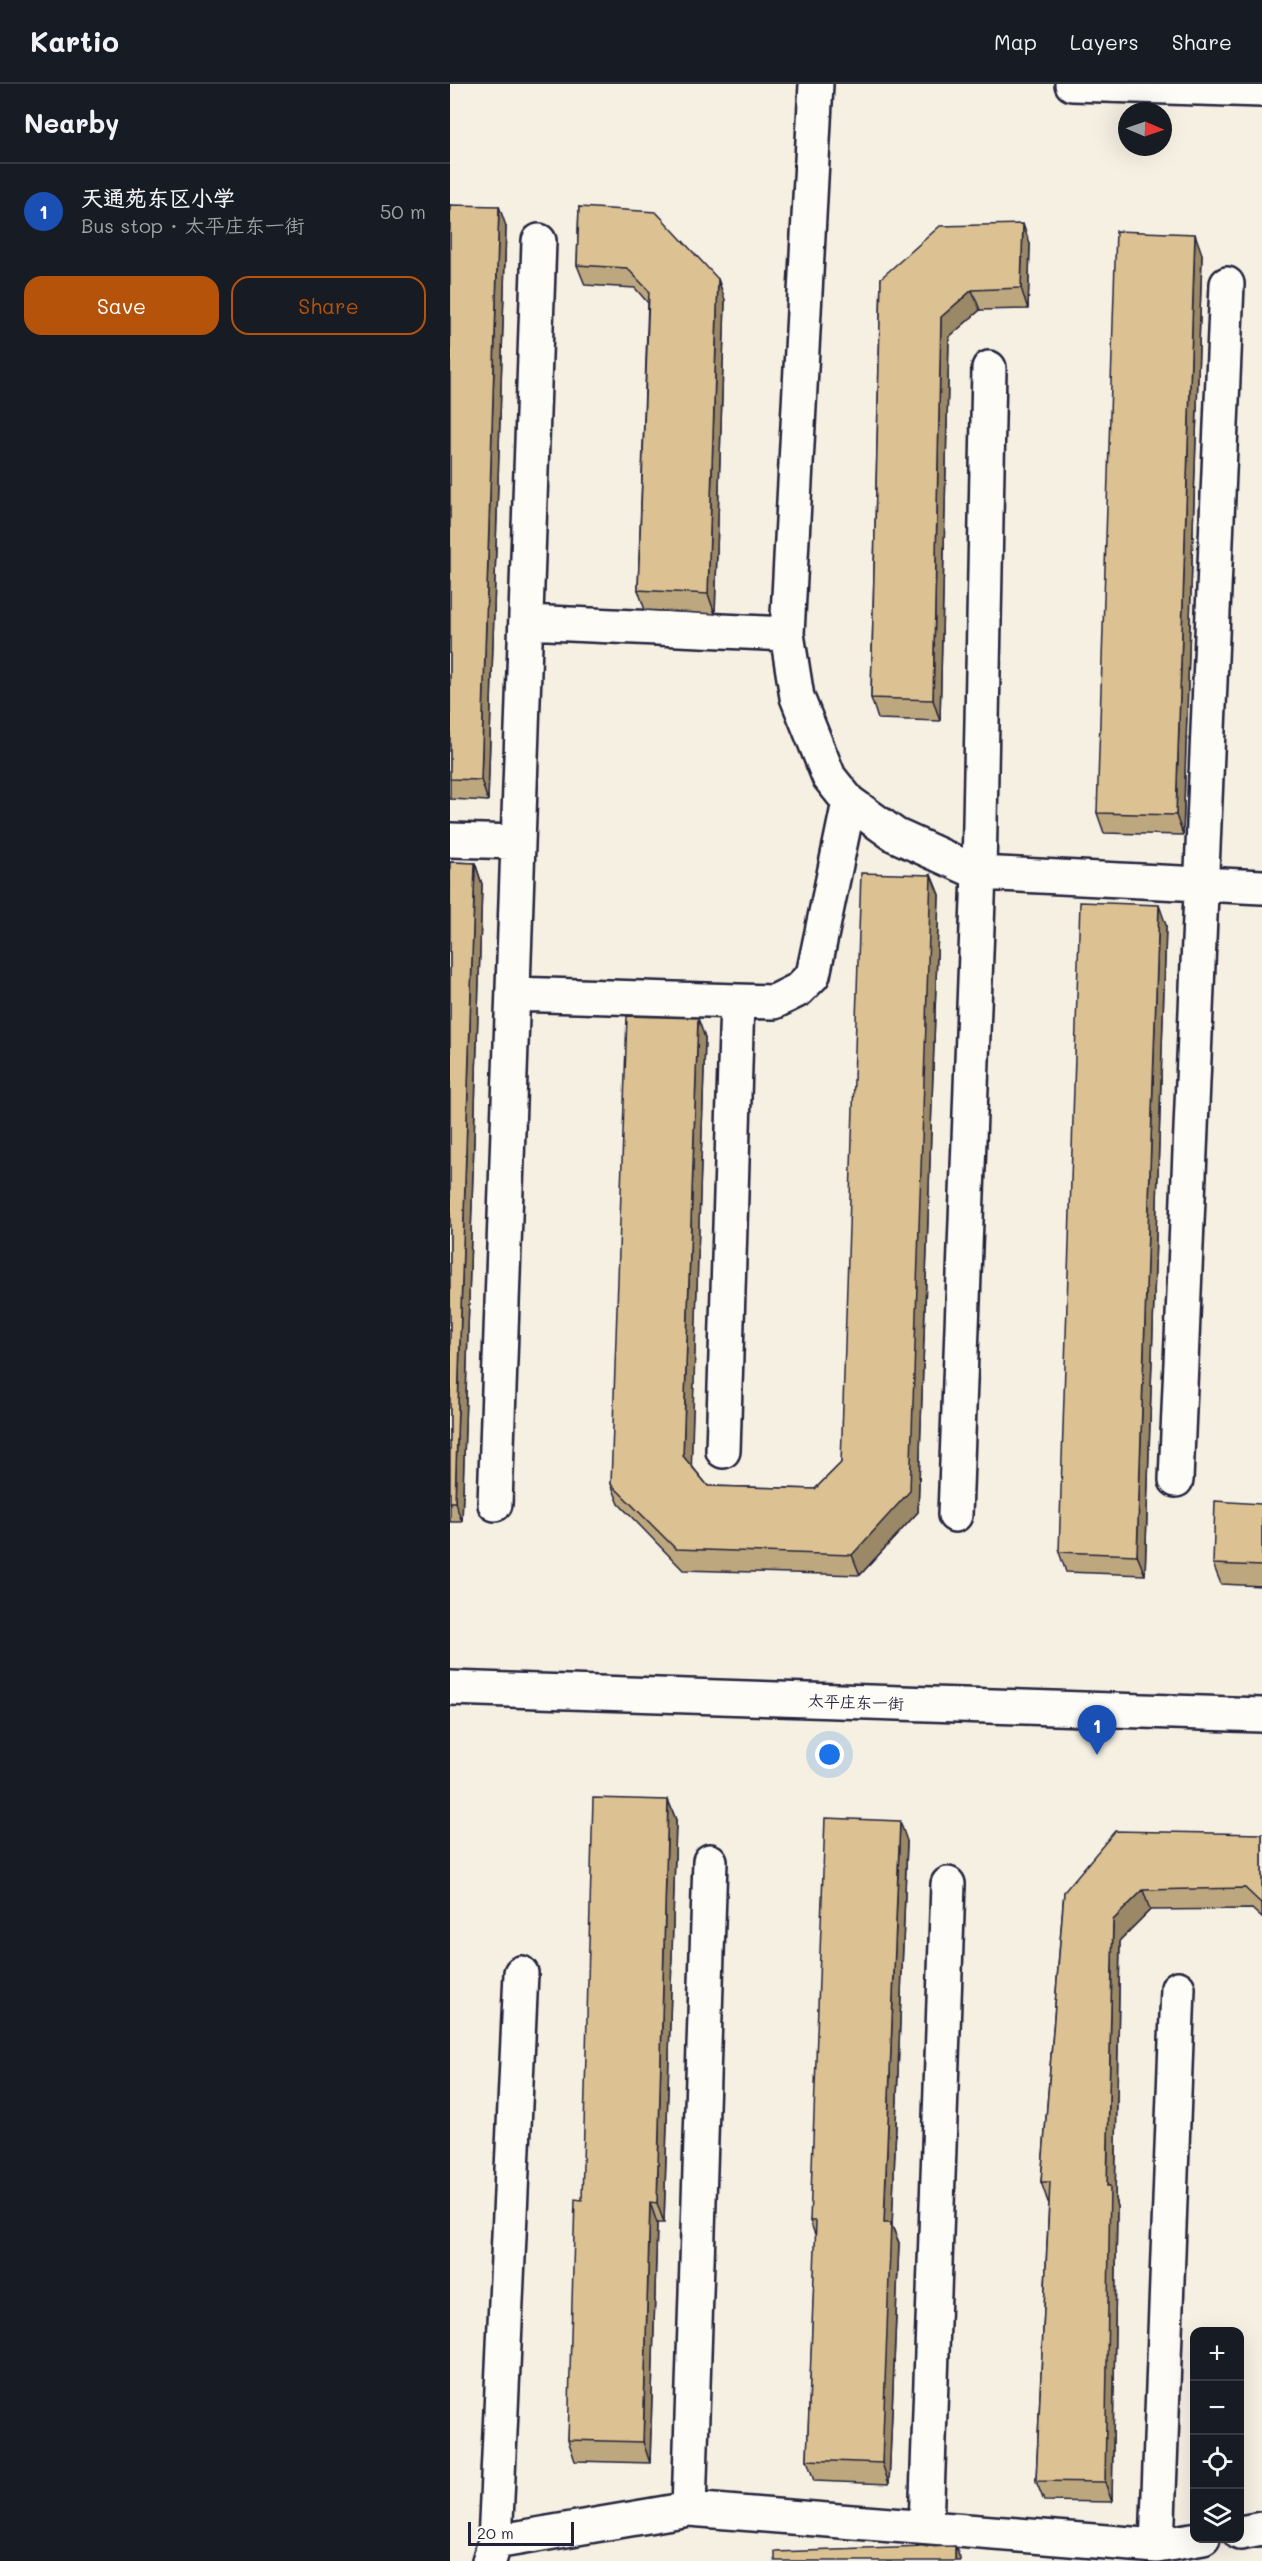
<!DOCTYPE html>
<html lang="en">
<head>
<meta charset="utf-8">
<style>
  :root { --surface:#171b24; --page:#242831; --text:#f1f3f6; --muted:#9ea1a6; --line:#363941; --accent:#b45309 }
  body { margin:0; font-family:Mali,"LXGW WenKai TC",sans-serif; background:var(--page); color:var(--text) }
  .controls { position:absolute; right:18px; bottom:18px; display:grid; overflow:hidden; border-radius:12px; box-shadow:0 6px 24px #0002 }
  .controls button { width:54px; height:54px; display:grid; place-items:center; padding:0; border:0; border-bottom:2px solid var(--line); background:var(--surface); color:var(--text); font:30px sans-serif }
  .compass { position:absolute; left:668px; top:18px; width:54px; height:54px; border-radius:50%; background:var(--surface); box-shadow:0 6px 24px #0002; rotate:92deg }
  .scale { position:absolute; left:18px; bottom:15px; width:106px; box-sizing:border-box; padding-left:6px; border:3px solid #22223b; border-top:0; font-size:16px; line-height:21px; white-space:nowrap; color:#22223b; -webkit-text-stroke:4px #fdfcf7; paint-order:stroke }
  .you { position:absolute; left:380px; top:1671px; width:21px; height:21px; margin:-15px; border:4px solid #fff; border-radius:50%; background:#1a73e8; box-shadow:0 0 0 9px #1a73e833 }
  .badge { display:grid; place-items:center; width:39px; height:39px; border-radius:50%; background:var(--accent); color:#fff; font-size:20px; font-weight:700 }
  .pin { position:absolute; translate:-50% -50px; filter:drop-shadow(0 2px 3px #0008) }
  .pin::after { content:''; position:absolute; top:32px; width:21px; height:18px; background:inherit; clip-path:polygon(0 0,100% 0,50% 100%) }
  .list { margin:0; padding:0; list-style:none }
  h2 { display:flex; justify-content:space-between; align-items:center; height:78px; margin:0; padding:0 24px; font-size:26px }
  h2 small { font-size:20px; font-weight:400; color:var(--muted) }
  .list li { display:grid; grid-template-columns:39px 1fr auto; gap:18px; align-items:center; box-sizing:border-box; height:96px; padding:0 24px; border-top:2px solid var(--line) }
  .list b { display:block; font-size:22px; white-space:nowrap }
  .list p { margin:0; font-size:20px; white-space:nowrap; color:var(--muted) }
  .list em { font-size:20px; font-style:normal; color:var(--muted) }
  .actions { display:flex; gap:12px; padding:18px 24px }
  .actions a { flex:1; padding:14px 0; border:2px solid var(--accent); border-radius:18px; text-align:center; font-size:21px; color:var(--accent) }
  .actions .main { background:var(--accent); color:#fff }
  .icon { flex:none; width:33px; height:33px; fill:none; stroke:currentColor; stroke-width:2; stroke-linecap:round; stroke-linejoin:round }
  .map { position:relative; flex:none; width:812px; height:2477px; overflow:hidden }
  header { display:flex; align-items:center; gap:36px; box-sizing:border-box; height:84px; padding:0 30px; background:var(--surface); border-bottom:2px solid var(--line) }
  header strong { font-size:28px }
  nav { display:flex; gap:33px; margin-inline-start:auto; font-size:21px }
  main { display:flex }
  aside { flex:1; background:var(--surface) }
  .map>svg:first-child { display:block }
</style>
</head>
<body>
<header>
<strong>Kartio</strong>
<nav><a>Map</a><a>Layers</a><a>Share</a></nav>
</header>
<main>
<aside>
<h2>Nearby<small></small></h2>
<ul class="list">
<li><span class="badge" style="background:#1a4fb4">1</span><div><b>天通苑东区小学</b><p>Bus stop · 太平庄东一街</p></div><em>50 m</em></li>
</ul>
<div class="actions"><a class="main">Save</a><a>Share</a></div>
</aside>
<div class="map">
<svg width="812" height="2477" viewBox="0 0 812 2477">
  <rect width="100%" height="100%" fill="#f6f0e3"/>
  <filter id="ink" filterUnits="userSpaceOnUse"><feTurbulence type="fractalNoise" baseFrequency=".0167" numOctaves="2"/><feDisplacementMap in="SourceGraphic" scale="12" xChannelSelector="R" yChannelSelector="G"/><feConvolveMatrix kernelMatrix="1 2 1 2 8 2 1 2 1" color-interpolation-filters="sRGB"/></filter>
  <g filter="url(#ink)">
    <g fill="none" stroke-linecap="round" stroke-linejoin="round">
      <g stroke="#22223b" stroke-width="38">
        <path id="minor" d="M366,0L337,550L347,613L379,693L399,718L445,751L529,789L812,803
          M622,0L812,6
          M76,538L337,550
          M0,756L68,758
          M63,910L324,918L348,906L363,891L399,718
          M273,1367L287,917
          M726,1396L777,200
          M45,1420L89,157
          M505,1431L529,789L539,284
          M0,1604L812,1631
          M239,2425L260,1777
          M476,2443L498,1800
          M790,2449L812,2445
          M45,2458L239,2425L707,2462L753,2454
          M707,2462L728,1904
          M39,2477L45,2458L71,1889"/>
      </g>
      <use href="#minor" stroke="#fdfcf7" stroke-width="33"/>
    </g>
    <path fill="#bda77e" stroke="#22223b" stroke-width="1.5" d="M0,121L56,142L38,717L0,715Z
      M129,123L268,195L275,216L265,530L195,526L188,506L198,219L185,204L135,201L127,181Z
      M580,160L578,225L530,226L499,253L490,637L428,635L421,614L431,194Z
      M752,170L733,751L654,749L647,729Z
      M0,778L25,779L32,800L12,1438H0Z
      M481,791L489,811L468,1428L410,1491L233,1486L169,1420L161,1400L255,954L241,1381L258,1402L365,1405L391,1379Z
      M716,841L695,1491L616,1488L609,1468Z
      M812,1419V1502L771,1500L763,1480Z
      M218,1716L226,1736L214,2139H207L200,2379L125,2377L118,2356L132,2116Z
      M812,1750V1834L802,1825L700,1826L670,1856L665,2115L667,2123L662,2418L594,2417L586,2397L599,2118H598L591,2098L614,1808Z
      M457,1757L442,2142L449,2159L439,2400L364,2397L357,2376L366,2153L360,2137Z"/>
    <path fill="#9a8866" stroke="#22223b" stroke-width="1.5" d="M49,122L56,142L38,717L31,696Z
      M573,140L580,160L578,225L571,204Z
      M745,150L752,170L733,751L726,731Z
      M268,195L275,216L265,530L258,510Z
      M522,206L530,226L499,253L490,637L483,616L491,233Z
      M25,779L32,800L12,1438L5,1418Z
      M481,791L489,811L468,1428L410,1491L402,1471Z
      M709,821L716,841L695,1491L687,1471Z
      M248,934L255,954L241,1392L233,1372Z
      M218,1716L226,1736L214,2139L207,2119Z
      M450,1737L457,1757L442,2142L449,2159L439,2400L432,2379L434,2139Z
      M693,1806L700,1826L670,1856L665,2115L667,2123L662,2418L655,2398L657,2102L663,1836Z
      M200,2118L207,2139L200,2379L193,2358Z
      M505,2462L510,2474V2477H505Z"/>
    <path fill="#dcc292" stroke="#22223b" stroke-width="1.5" d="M0,121L49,122L31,696L0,695Z
      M129,123L206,128L268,195L258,510L188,506L199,207L177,184L127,181Z
      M573,140L571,204L522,206L491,233L483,616L421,614L431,194L490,142Z
      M666,147L745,150L726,731L647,729Z
      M0,778L25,779L5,1418H0Z
      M411,789L481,791L460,1407L402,1471L226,1465L161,1400L177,932L248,934L233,1372L258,1402L365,1405L391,1379Z
      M630,818L709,821L687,1471L609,1468Z
      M765,1417L811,1420L812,1419V1482L763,1480Z
      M143,1714L218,1716L207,2119L200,2118L193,2358L118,2356L125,2115L132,2116Z
      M375,1734L450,1737L434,2139H441L432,2379L357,2376L366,2137H360Z
      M665,1747L812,1750V1820L795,1804L693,1806L663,1836L657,2102H660L655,2398L586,2397L600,2098H591L614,1808Z
      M505,2462V2477H325V2468Z"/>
  </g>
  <g text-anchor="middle" stroke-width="4.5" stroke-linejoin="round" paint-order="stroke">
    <g font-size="16" fill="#22223b" stroke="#fdfcf7">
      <text transform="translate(406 1618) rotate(2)" y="6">太平庄东一街</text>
    </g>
  </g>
</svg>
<div class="controls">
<button>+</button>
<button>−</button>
<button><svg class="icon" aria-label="locate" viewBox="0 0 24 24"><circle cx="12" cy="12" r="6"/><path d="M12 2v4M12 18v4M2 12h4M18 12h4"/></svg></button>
<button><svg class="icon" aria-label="layers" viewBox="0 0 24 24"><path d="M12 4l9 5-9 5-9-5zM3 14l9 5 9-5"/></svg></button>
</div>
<svg class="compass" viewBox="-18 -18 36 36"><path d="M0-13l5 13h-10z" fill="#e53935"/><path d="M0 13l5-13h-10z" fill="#9ea1a6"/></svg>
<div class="scale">20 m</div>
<div class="you"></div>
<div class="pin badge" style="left:647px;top:1671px;background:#1a4fb4">1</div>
</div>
</main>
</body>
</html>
